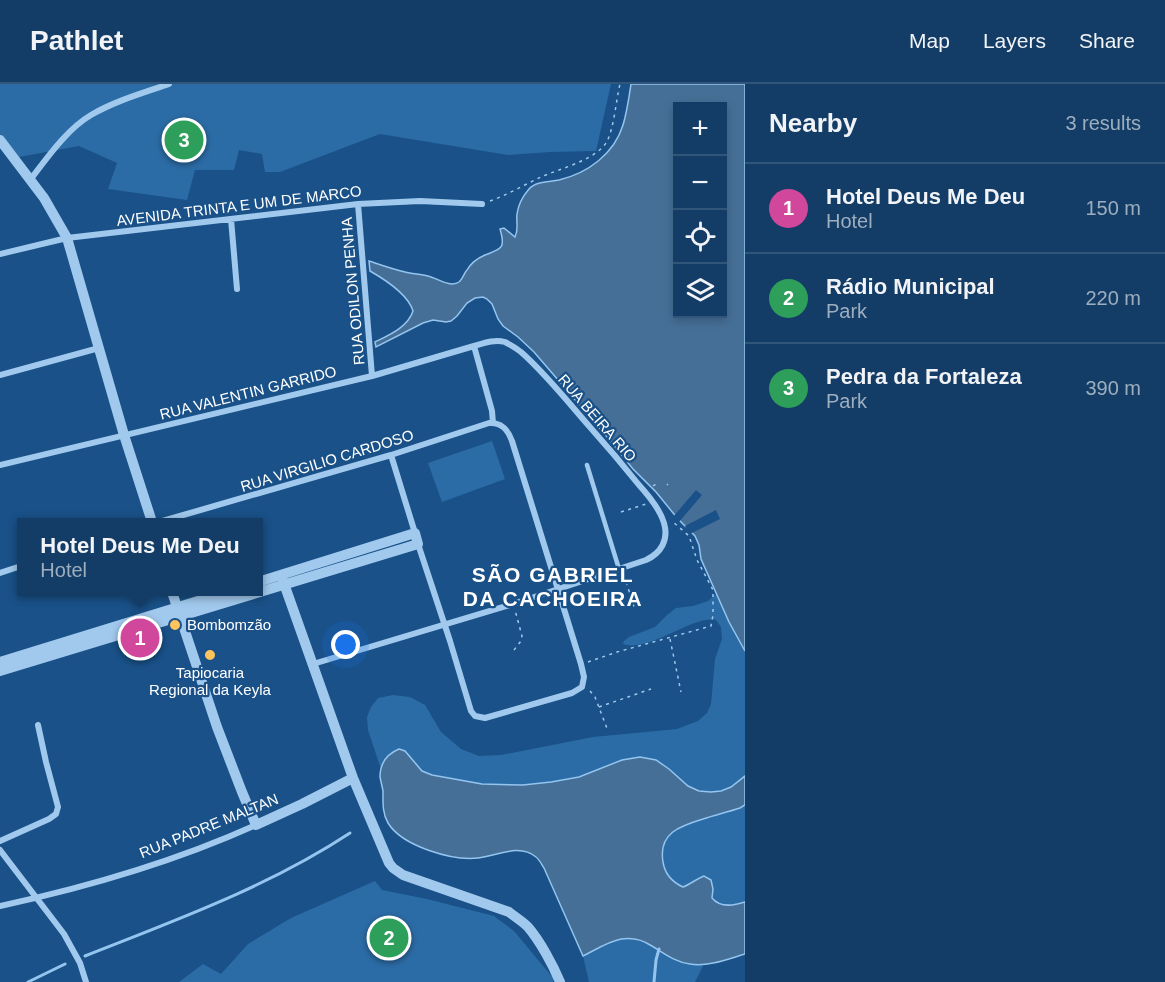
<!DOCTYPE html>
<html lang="en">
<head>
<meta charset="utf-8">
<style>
  :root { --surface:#133d66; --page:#20486f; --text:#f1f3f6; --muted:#9daebf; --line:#32567a; --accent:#8abfa5 }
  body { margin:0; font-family:Arial,sans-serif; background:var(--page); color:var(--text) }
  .controls { position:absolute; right:18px; top:18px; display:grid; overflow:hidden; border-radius:0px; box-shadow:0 3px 9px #0003 }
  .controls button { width:54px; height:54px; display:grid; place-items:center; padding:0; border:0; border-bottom:2px solid var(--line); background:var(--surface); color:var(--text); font:30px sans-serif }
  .you { position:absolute; left:346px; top:561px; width:21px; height:21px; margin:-15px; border:4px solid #fff; border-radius:50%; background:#1a73e8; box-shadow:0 0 0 9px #1a73e833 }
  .badge { display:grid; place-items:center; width:39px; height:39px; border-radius:50%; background:var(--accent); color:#fff; font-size:20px; font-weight:700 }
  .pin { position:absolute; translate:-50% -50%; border:3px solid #fff; box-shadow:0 2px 6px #0006 }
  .popup { position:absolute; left:17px; top:434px; width:246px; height:78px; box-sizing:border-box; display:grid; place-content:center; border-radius:0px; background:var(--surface); filter:drop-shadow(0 2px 4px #0005); font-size:20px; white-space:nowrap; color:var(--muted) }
  .popup b { font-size:22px; color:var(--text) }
  .popup::after { content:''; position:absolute; left:50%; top:100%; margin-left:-12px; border:12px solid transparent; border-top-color:var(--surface) }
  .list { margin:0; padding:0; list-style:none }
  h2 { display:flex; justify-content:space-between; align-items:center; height:78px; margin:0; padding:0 24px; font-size:26px }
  h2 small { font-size:20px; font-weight:400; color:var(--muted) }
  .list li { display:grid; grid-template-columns:39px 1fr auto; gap:18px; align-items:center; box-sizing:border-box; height:90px; padding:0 24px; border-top:2px solid var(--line) }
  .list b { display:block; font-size:22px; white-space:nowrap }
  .list p { margin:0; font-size:20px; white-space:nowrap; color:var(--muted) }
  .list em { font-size:20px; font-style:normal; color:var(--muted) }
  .icon { flex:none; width:33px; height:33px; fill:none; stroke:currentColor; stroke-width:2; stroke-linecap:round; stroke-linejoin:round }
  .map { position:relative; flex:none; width:745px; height:898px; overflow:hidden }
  header { display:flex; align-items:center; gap:36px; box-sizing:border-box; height:84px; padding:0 30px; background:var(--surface); border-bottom:2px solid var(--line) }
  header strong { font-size:28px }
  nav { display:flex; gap:33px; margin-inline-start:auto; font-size:21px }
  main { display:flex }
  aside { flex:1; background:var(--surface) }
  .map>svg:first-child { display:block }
</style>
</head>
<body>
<header>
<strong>Pathlet</strong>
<nav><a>Map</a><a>Layers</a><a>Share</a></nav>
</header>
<main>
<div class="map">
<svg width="745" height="898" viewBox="0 0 745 898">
  <rect width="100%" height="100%" fill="#195188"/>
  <path fill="#2c6ca6" d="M0,0H611L596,67L550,68L508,71L380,50L280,88H265L262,70L239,66L234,86H195L187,116L108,105L117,79L79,62L19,73L0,50Z
    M492,357L505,395L442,418L428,379Z
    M717,509L729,538L745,567V692L731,703L721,707L711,708L699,707L688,702L678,695L622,676L578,693L551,698L523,701L482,700L432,691L422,687L414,678L409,672L383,678L381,685L368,646L367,633L371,623L378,614L393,611L410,613L425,621L441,648L461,665L479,672L501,671L593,653L677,645L698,637L707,629L711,620L715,575L722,555L721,543L716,536C692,531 650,569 623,560L624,557L629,553L655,543L667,531L676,524L693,522L708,517Z
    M745,721V818C733,822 720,824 712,814L713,805L698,794L690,801L683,803C670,797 663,788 663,773C663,764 663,758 669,751C679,739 723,729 740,724Z
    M375,797L382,806L427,815L494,832L514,847L553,894V898H179L203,880L221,890L248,860L291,834Z
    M624,854C653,856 676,881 704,880L695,898H589L583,872L612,857Z"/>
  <path fill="#466f97" stroke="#94c5ef" stroke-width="1.5" fill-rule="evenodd" d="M631,0H745V567L729,538L701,475L699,461L695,452L678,435L656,408L633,385L608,354L534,268L518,253L503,242L498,235L492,220L487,215L483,213L475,214L467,219L457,232L451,237L446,238L433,236L423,239L376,263L375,258C389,251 408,243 413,227C408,210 384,195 370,187L369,177C381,181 392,185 405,188C412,190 420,190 428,192C437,194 450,204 459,198C463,195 464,189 467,186C471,179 478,174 485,171C501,165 506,165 500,145L504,144L515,153C519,145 516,139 517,130C518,122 523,112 529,105C536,97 549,98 559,96C588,89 614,70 623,41C627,28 629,13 631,0ZM678,22H722V230H678Z
    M399,665L405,667L422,687L432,691L482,700L523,701L551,698L579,693L622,676L640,673L656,676L669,685L688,702L699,707L711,708L721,707L731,703L745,692V721L740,724C728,728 715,731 703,735C680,742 658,749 663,778C665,791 672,798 683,803C691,800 696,795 704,792L711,796L713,805L712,814C720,824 733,822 745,818V870C728,875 708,883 690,880C675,878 665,870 652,862C626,845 607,860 583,872L544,784C542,781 539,775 536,773C519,759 497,772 478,774C452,777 402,762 388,739C382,729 383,717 383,707C382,702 381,698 380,693C380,680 387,670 399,665Z"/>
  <path fill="#195188" d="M696,406L702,411L679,438L673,433Z
    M716,426L720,435L690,450L687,448L685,442Z"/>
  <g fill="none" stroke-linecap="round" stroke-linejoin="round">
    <path stroke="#94c5ef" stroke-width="3" d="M85,872C176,836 268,803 350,749
      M28,898L65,880
      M654,898L656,876L659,865"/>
    <path stroke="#a1c9ed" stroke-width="1.5" stroke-dasharray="3 4.5" stroke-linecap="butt" d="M490,117C507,111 524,101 541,93C559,85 595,76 606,59C614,46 616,16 620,0
      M626,374L632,370
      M667,400L668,401
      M653,402L659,398
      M621,428L646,420
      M624,491L635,526
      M670,555L681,608
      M514,566L521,557L522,552L515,526
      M588,578L617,568L711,542L713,531V506L697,476L689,452L672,437
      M590,607L595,613L608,647
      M599,623L651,605"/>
    <path stroke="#a1c9ed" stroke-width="4.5" d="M587,381L619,485"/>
    <path stroke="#a1c9ed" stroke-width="6" d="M30,96C47,74 67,45 91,31C115,17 143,9 169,0
      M358,120L372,292
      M231,135L237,205
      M0,170L67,154L358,120L420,117L482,120
      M474,262L492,327L493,339
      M0,291L99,264
      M391,371L415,449
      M0,381L372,292L474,262C484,259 495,255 505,258C511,261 516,264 521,268C545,289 568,318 589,342C606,361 623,381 639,401C649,412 660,425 664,439C669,456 661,469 646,476L513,520L313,580
      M159,438L391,371L489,339C502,338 508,346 512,357L581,580L584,593L582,603L572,609L485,634L475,632L471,627L450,557L418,460
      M0,489L21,482
      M0,757L49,735L56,730L58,723L46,678L38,641
      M0,766L64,850L80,879L86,898
      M0,822C88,803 174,778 256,741"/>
    <path stroke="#a1c9ed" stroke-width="10" d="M0,56L44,114L67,154L124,351L152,438
      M282,494L353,694L389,779L393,784L403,791L509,828C515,833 522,837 528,843C540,857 553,881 560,898
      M172,508L217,643L242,708L256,741L302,720L353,694
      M0,578L227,508
      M0,587L418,460L415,449L258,498"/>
  </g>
  <g fill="#ffc45d" stroke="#195188" stroke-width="2">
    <circle cx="175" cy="541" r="6"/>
    <circle cx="210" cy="571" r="6"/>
  </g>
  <g text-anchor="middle" stroke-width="4.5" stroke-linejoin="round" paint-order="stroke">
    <g font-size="15" fill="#fff" stroke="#195188">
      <text transform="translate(239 122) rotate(-7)" y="5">AVENIDA TRINTA E UM DE MARCO</text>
      <text transform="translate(353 207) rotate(-95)" y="5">RUA ODILON PENHA</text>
      <text transform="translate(248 309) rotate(-14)" y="5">RUA VALENTIN GARRIDO</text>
      <text transform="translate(597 334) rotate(49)" y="5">RUA BEIRA RIO</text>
      <text transform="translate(327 377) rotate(-17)" y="5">RUA VIRGILIO CARDOSO</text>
      <text transform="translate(209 742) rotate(-22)" y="5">RUA PADRE MALTAN</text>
    </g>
    <g font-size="15" fill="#fff" stroke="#195188" text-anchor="start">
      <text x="187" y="546">Bombomzão</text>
      <text x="210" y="594" text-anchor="middle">Tapiocaria<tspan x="210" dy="17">Regional da Keyla</tspan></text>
    </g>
    <g font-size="21" font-weight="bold" letter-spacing="1.5" fill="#fff" stroke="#195188">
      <text x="553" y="498">SÃO GABRIEL<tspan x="553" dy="24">DA CACHOEIRA</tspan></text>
    </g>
  </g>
</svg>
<div class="controls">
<button>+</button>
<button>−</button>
<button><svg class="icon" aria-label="locate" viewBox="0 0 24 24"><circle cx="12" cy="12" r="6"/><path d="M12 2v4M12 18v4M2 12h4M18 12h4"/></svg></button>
<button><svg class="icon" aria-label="layers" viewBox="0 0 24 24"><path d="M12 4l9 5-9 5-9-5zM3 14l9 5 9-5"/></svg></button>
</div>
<div class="you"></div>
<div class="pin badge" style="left:140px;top:554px;background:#d1479c">1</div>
<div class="popup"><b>Hotel Deus Me Deu</b>Hotel</div>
<div class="pin badge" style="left:389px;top:854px;background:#2e9e5b">2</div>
<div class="pin badge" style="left:184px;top:56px;background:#2e9e5b">3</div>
</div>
<aside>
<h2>Nearby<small>3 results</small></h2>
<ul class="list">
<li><span class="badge" style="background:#d1479c">1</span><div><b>Hotel Deus Me Deu</b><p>Hotel</p></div><em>150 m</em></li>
<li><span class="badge" style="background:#2e9e5b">2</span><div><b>Rádio Municipal</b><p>Park</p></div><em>220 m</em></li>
<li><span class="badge" style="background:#2e9e5b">3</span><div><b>Pedra da Fortaleza</b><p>Park</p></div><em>390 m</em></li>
</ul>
</aside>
</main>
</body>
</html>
